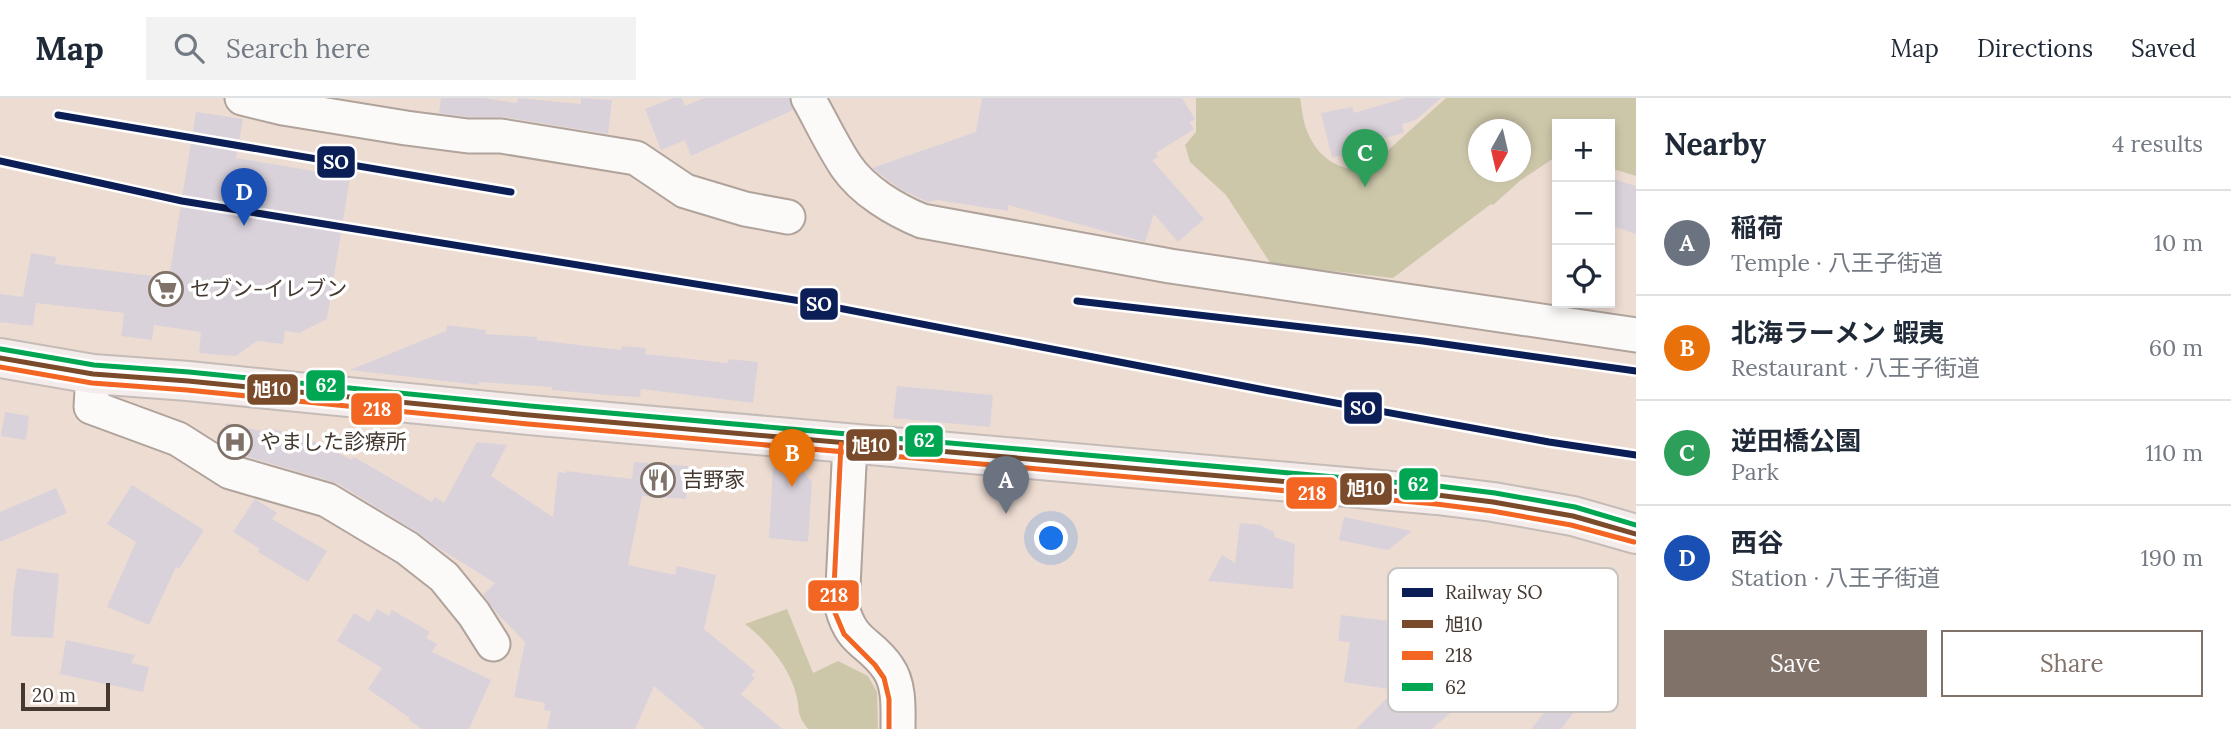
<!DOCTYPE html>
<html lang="en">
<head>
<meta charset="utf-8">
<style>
  :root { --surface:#fff; --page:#f2f2f3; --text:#1f2937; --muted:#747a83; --line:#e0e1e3; --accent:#807169 }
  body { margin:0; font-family:Lora,"Noto Sans JP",serif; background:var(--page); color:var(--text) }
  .controls { position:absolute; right:21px; top:21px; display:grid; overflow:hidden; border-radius:0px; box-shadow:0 4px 10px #0003 }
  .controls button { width:63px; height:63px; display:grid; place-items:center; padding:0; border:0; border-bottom:2px solid var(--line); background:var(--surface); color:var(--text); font:35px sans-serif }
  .compass { position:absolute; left:1468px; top:21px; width:63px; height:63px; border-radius:50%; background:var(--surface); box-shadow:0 4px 10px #0003; rotate:188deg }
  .scale { position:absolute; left:21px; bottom:18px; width:89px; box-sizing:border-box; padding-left:7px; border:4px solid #453831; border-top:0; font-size:19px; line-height:24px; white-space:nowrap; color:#453831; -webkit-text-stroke:5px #fff; paint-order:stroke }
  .you { position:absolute; left:1052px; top:441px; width:24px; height:24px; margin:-18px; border:5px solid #fff; border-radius:50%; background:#1a73e8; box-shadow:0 0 0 10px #1a73e833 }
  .badge { display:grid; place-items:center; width:46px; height:46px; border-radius:50%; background:var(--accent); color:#fff; font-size:23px; font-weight:700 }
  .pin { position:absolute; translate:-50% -58px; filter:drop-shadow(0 2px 4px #0008) }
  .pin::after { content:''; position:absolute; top:37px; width:24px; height:21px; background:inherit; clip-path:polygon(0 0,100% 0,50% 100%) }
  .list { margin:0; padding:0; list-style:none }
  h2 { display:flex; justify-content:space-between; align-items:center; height:91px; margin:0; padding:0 28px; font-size:30px }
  h2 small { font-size:23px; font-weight:400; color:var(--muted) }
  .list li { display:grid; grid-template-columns:46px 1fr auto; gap:21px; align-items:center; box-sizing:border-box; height:105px; padding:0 28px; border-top:2px solid var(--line) }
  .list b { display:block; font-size:26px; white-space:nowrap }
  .list p { margin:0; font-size:23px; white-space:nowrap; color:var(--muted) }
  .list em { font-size:23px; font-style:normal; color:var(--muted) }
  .actions { display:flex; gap:14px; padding:21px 28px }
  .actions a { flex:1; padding:16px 0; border:2px solid var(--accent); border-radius:0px; text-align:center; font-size:24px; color:var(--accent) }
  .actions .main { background:var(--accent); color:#fff }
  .icon { flex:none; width:38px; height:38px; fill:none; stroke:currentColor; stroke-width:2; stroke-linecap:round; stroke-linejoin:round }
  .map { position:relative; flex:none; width:1636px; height:631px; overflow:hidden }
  header { display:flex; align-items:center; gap:42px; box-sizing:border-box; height:98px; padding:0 35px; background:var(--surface); border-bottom:2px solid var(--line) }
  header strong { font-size:33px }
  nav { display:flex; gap:38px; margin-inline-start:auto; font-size:24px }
  .search { width:490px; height:63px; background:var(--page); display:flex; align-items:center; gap:18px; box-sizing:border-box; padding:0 24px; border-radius:0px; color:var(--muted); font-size:26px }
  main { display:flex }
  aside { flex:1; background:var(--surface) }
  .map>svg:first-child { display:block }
</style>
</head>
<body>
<header>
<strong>Map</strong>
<div class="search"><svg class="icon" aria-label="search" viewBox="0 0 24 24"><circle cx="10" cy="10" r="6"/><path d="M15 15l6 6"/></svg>Search here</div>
<nav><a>Map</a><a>Directions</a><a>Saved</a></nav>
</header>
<main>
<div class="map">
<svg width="1636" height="631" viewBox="0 0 1636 631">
  <rect width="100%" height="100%" fill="#eddcd2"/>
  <path fill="#cdc7aa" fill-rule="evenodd" d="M1196,0H1300C1302,11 1303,23 1307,33C1317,60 1346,81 1374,65L1446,0H1636V78L1610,70V26H1557V58L1521,82L1493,107L1491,106L1393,180L1271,166L1226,97L1190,64L1185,47L1196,34ZM1478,32H1520V74H1478Z
    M787,511L813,575L838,563L868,578L877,594L878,631H808C795,614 801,614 796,596C789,568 767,543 745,526Z"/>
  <path fill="#dad2db" d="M441,0H483L517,5L518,0L581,6V0L612,2L608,36L504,19H469L439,15Z
    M673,0H682L685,8L704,0H789L793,12L691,58L685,42L661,52L645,11Z
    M982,0H1182L1195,21L1190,24L1194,31L1156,55L1158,59L1152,62L1204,121L1178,144L1154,116L1145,144L1008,107V113L937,102L928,104L900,91L872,70L976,34Z
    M1405,0H1441L1416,22L1402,26L1404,35L1371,44L1375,61L1350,67L1347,56L1332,60L1321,15L1352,9L1354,15Z
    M196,14L243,21L236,60L350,79L327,221L299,235L285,233L283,246L257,243L236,258L199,255L201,234L154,227L152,242L121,238L124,215L36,205L33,228L0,224V196L23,199L31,155L56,159L55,166L169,180Z
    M1610,80L1636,88V136L1610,127Z
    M447,227L486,232L485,236L537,239V242L621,252L622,248L646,250L645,256L728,265L729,261L758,264L753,305L641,291L640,299L607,297L552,292V289L479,284V287L350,272L446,233Z
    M897,288L993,297L990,329L893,320Z
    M5,314L29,318L26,342L1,338Z
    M226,325L266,334V330L301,337L352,362L354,359L432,404L435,399L444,405L477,344L507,347L491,378L553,419L558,374L566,375V373L632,381L634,364L688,368L686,401L642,398L628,467L675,477L677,468L716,477L704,531L755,573L751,577L755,580L741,596L783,631H705L654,588L635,631H547L551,613L544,612L545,605L514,599L525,544L495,513L483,497L495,485L437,449L417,434L337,385L238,356L222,346Z
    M773,370L801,371L812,384L808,444L769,440Z
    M132,387L204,432L179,471L176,469L149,527L107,509L136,444L107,426Z
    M56,390L67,415L0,444V414Z
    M255,401L277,415L272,421L327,453L308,484L258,454L260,451L233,434Z
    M1344,419L1412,433L1388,452L1339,442Z
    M1240,425L1260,427L1274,434V439L1295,446L1293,491L1208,483L1222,457L1235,465Z
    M17,470L59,476L53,540L11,538L13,498Z
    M377,511L389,518L392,512L430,534L426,540L437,546L432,554L491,582L469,631H422L409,622L410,620L368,591L382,570L337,543L354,515L369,524Z
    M1398,516L1413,536L1408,540L1415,549L1406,555L1425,574L1423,575L1444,599L1435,597L1451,614L1432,631H1356L1395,592L1344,584L1350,544L1338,543L1341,517L1390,523Z
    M66,542L135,557L131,565L149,569L143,594L60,576Z
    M1565,574L1590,593L1561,631H1531L1550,608L1543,603Z"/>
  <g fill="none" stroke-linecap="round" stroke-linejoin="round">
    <g stroke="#b0a39c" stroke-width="37">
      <path id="minor" d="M242,0L283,10L406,30L468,38H501L636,60L685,93L745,111L788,119
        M808,0C821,23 832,47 846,68C863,93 895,112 922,123L1170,168L1636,237
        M93,276L91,309L178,341L230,374L327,402L407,450L444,479L474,516L493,546
        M850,346L842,509C852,547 870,543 888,570C900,587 898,612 898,631"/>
    </g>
    <g stroke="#c5bcb7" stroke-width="42">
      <path id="highway" d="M0,260L93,276L188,283L529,317L1437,397L1493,404L1573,418L1636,436"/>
    </g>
    <use href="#minor" stroke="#fcfaf8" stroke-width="33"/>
    <use href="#highway" stroke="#f4ebeb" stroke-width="38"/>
    <g stroke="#fff" stroke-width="10">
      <path id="bus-1" d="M0,260L93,276L188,283L529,317L1437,397L1493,404L1573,418L1636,436"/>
    </g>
    <g stroke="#fff" stroke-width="10">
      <path id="bus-2" d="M0,269L92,285L187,292L528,326L1436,406L1492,413L1571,427L1634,444
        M841,346L833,510L844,536L875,567L884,580L889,601V631"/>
    </g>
    <g stroke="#fff" stroke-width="10">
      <path id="bus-3" d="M1,251L94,267L189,274L530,308L1438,388L1495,395L1575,409L1636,427"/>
    </g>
    <use href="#bus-1" stroke="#7a4b2a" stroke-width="5"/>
    <use href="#bus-2" stroke="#f26522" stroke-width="5"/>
    <use href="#bus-3" stroke="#00a651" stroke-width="5"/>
    <g stroke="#fff" stroke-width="12">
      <path id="rail-1" d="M58,17L511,94
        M0,63L182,103L807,204L1270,293L1549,344L1636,357
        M1077,203L1423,243L1636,273"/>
    </g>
    <use href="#rail-1" stroke="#0c1e56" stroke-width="7"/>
  </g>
  <defs>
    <g id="supermarket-ring" transform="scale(1.75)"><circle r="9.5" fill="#fff" stroke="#807169" stroke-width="1.5"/><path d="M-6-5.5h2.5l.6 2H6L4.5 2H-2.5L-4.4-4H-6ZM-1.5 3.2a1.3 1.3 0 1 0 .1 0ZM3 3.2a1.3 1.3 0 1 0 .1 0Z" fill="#807169"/></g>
    <g id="hospital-ring" transform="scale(1.75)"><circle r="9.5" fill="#fff" stroke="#807169" stroke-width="1.5"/><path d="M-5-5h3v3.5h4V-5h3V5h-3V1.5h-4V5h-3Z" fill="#807169"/></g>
    <g id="restaurant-ring" transform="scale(1.75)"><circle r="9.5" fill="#fff" stroke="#807169" stroke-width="1.5"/><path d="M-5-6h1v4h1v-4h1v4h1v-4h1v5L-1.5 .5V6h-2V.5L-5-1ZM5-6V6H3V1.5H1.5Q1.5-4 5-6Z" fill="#807169"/></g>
  </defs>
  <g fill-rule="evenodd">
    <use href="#supermarket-ring" x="166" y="191"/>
    <use href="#hospital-ring" x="235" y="344"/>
    <use href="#restaurant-ring" x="658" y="382"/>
  </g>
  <g text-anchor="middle" stroke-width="7" stroke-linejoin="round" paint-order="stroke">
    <g font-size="21" fill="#453831" stroke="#fff" text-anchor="start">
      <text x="190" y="198">セブン-イレブン</text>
      <text x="260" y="351">やました診療所</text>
      <text x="682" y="389">吉野家</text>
    </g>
  </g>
  <rect x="1388" y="470" width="230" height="144" rx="10" fill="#fff" stroke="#c7c3c1" stroke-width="2"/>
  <rect x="1402" y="490" width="31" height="9" fill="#0c1e56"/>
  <rect x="1402" y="522" width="31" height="8" fill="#7a4b2a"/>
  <rect x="1402" y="553" width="31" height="9" fill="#f26522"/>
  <rect x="1402" y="585" width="31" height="8" fill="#00a651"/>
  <g font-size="19" fill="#453831">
    <text x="1445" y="501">Railway SO</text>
    <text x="1445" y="533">旭10</text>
    <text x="1445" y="564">218</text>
    <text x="1445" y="596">62</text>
  </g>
  <g stroke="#fff" stroke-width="2.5">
    <rect x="316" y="47" width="40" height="34" rx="7" fill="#0c1e56"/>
    <rect x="799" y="189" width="40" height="34" rx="7" fill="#0c1e56"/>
    <rect x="305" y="271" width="41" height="33" rx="7" fill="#00a651"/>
    <rect x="246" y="275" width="53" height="33" rx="7" fill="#7a4b2a"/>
    <rect x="1343" y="293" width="40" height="34" rx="7" fill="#0c1e56"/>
    <rect x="350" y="294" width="53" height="34" rx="7" fill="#f26522"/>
    <rect x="904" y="326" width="40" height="34" rx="7" fill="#00a651"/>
    <rect x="845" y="330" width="53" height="34" rx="7" fill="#7a4b2a"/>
    <rect x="1398" y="369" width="41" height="34" rx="7" fill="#00a651"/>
    <rect x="1339" y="374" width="54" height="34" rx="7" fill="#7a4b2a"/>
    <rect x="1285" y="378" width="53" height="34" rx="7" fill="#f26522"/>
    <rect x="807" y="481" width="53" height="33" rx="7" fill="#f26522"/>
  </g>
  <g font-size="19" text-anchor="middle" font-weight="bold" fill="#fff">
    <text x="336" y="71">SO</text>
    <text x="819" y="213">SO</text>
    <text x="326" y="294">62</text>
    <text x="272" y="298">旭10</text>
    <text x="1363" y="317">SO</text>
    <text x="377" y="318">218</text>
    <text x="924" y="349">62</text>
    <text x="871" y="354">旭10</text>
    <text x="1418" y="393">62</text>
    <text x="1366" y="397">旭10</text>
    <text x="1312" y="402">218</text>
    <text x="834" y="504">218</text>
  </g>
</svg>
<div class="controls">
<button>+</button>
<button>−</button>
<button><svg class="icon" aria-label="locate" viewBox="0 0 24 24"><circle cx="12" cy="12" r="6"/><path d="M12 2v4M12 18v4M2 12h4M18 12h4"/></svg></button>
</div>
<svg class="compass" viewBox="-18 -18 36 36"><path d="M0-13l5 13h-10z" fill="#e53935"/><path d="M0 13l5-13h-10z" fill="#747a83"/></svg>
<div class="scale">20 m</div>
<div class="you"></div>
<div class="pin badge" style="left:1006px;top:416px;background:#6b7280">A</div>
<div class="pin badge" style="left:792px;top:389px;background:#e8710a">B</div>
<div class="pin badge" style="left:1365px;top:89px;background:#2e9e5b">C</div>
<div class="pin badge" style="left:244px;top:128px;background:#1a4fb4">D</div>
</div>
<aside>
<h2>Nearby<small>4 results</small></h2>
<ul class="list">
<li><span class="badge" style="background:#6b7280">A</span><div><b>稲荷</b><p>Temple · 八王子街道</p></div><em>10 m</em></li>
<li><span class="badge" style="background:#e8710a">B</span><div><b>北海ラーメン 蝦夷</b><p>Restaurant · 八王子街道</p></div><em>60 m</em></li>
<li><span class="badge" style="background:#2e9e5b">C</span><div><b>逆田橋公園</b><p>Park</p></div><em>110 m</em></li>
<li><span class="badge" style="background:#1a4fb4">D</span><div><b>西谷</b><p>Station · 八王子街道</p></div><em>190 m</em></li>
</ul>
<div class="actions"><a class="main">Save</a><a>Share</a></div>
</aside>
</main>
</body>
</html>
